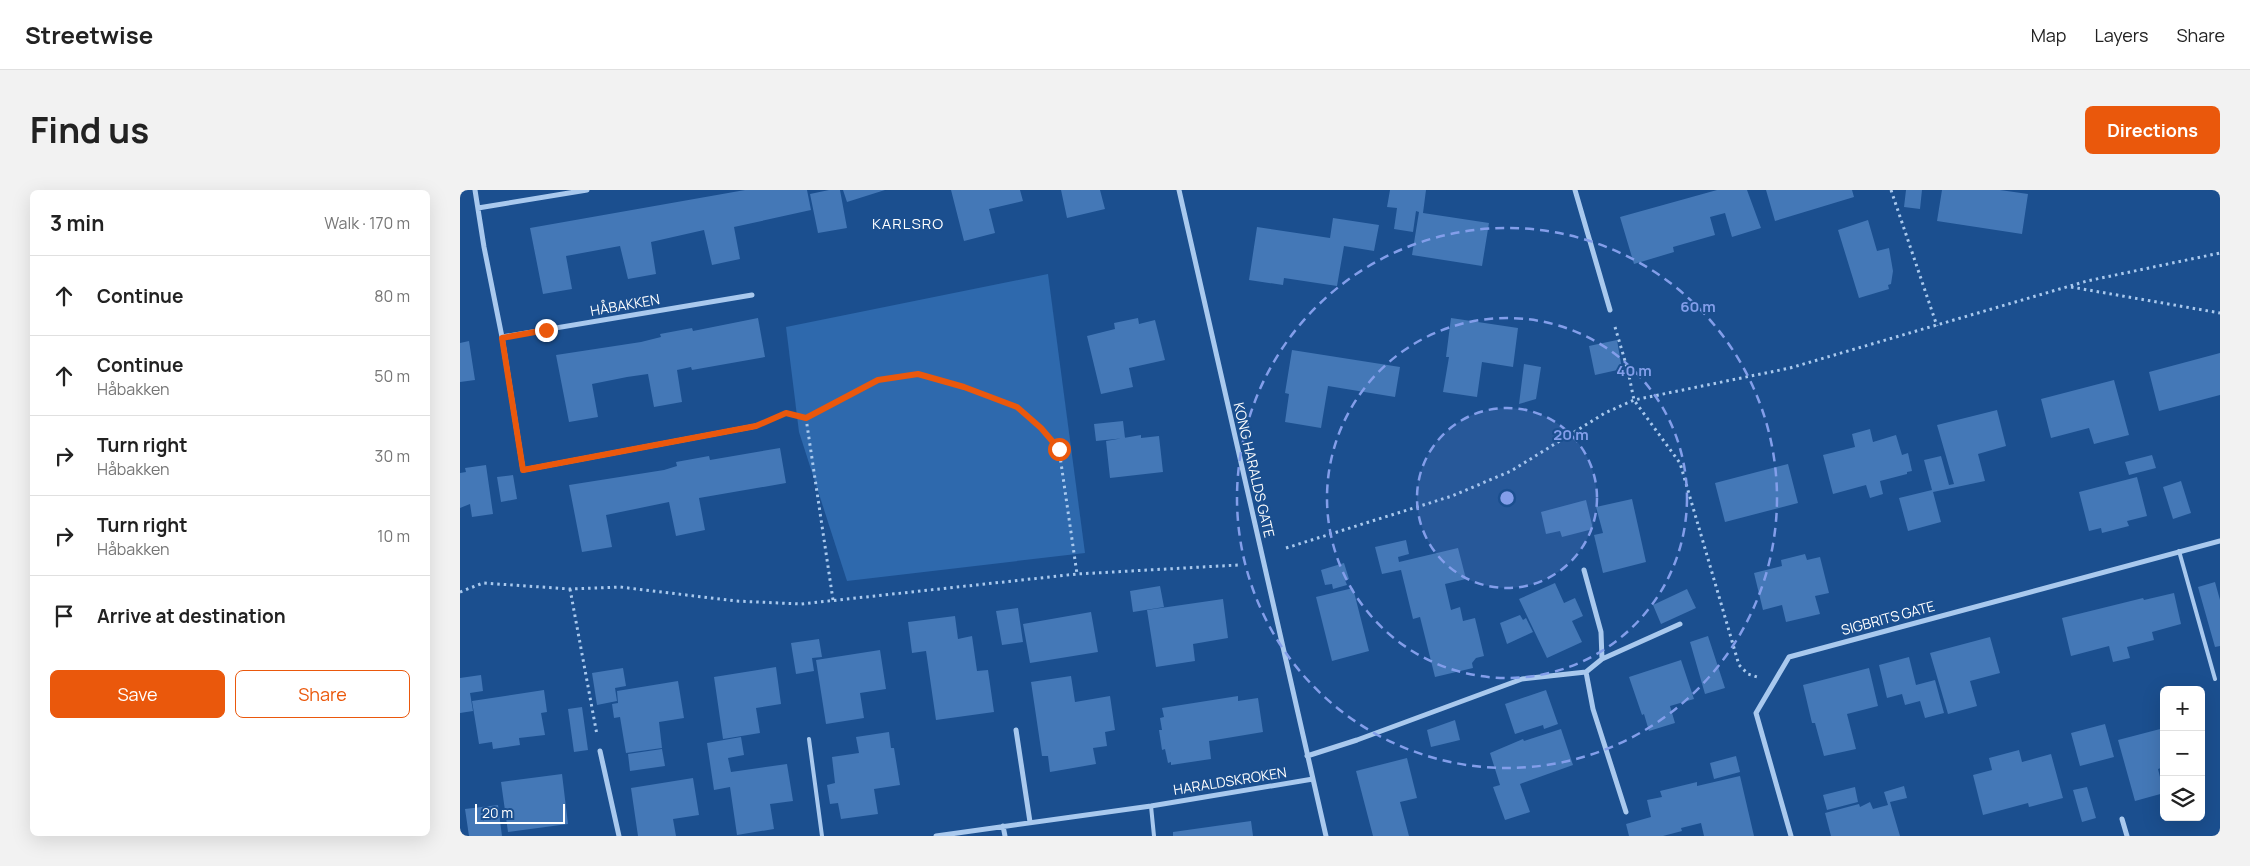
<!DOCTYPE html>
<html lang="en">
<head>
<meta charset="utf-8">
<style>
  :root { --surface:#fff; --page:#f2f2f2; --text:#222; --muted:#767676; --line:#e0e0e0; --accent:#ea580c }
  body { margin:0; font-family:Manrope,sans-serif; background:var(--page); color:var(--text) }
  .controls { position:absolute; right:15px; bottom:15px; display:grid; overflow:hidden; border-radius:8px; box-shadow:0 5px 20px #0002 }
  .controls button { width:45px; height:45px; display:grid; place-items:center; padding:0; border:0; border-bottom:1px solid var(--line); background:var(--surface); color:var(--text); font:25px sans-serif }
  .scale { position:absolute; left:15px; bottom:12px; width:90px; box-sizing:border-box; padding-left:5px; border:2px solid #fff; border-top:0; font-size:14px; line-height:18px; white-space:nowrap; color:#fff; -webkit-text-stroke:4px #1b4f8f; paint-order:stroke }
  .stop { position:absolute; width:15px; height:15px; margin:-11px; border:4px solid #ea580c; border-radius:50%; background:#fff }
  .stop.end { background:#ea580c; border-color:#fff; box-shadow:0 1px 5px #0008 }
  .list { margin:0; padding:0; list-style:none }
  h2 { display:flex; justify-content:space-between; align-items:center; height:65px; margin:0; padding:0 20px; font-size:21px }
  h2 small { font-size:16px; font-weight:400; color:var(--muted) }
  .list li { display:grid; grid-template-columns:32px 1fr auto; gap:15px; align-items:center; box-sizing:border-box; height:80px; padding:0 20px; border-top:1px solid var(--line) }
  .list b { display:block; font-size:19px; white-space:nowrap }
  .list p { margin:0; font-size:16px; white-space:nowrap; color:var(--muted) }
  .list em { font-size:16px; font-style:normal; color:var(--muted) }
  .actions { display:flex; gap:10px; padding:15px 20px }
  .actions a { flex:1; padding:11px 0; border:1px solid var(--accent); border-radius:8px; text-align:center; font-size:18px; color:var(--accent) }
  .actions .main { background:var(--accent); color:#fff }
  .icon { flex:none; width:28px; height:28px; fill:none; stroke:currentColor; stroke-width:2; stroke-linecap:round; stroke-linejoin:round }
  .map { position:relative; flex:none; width:1760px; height:646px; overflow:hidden; border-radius:8px }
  header { display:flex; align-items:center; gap:30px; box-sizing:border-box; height:70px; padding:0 25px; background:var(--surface); border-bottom:1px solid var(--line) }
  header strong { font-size:24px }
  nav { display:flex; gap:28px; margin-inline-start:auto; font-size:18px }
  .intro { display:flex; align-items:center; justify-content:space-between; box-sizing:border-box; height:120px; padding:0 30px }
  h1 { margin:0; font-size:35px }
  .button { padding:12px 22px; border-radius:8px; background:var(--accent); color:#fff; font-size:18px; font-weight:700 }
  main { display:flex; gap:30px; padding:0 30px }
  aside { flex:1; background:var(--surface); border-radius:8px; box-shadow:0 5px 20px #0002 }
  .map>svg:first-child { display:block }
</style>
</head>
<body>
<header>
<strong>Streetwise</strong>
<nav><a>Map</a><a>Layers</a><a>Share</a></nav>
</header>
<div class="intro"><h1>Find us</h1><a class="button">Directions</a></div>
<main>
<aside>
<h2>3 min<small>Walk · 170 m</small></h2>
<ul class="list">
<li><svg class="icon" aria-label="ahead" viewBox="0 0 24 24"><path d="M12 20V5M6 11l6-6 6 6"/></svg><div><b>Continue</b></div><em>80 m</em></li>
<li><svg class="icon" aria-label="ahead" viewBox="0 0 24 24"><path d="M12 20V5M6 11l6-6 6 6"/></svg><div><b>Continue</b><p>Håbakken</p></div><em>50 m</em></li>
<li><svg class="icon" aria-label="right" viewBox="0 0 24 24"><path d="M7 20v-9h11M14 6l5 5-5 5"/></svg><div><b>Turn right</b><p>Håbakken</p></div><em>30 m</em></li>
<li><svg class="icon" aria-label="right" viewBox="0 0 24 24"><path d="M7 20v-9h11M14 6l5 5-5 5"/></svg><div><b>Turn right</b><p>Håbakken</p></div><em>10 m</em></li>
<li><svg class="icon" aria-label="arrive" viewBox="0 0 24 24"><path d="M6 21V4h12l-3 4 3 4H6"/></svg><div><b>Arrive at destination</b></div></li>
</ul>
<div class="actions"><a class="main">Save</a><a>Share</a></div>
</aside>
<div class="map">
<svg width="1760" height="646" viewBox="0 0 1760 646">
  <rect width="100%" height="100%" fill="#1b4f8f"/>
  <path fill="#2e69ad" d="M588,84L625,363L387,391L339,242L326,137Z"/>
  <path fill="#4478b7" d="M285,0H347L351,20L274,37L280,69L252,75L244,40L191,52L196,84L168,89L160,56L106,66L112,99L83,104L70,38Z
    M369,0H380L387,38L358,43L350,4Z
    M383,0H425L387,12Z
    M491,0H560L563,11L529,19L535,43L504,51Z
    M601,0H640L645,19L607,28Z
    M930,0H966L963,23L1029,33L1022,76L952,65L959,22L956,21L953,42L934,39L937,18L927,17Z
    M1257,0H1287L1301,38L1272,47L1265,23L1250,27L1255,45L1213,57L1214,62L1174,74L1160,27Z
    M1306,0H1392L1394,7L1315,31Z
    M1446,0H1462L1460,19L1444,17Z
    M1482,0H1540L1568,4L1562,44L1477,31Z
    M873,28L919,35L914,61L884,56L877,96L824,88L823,95L789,90L797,37L870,48Z
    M1408,30L1417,61L1429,58L1433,81L1431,94L1428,95L1429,99L1399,108L1378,40Z
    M298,128L305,167L232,180L231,177L217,180L222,212L194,217L188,184L167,187L132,194L138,227L109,232L96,165L181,152L201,147L200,144L232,138L233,141Z
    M678,128L679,134L695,130L705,170L669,178L673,197L641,204L627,146L655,139L654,133Z
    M991,128L1058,138L1053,177L1022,172L1017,207L983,202L989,167H986Z
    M1157,150L1162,179L1135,185L1129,156Z
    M9,151L15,190L0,192V153Z
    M832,160L940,177L935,207L868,196L861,238L825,232L829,204L825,203Z
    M1760,163V205L1699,221L1689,182Z
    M1064,174L1081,177L1076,209L1059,214Z
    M1654,190L1669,245L1634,254L1629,238L1591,248L1581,209Z
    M1537,220L1546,256L1518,264L1525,291L1473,302L1481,332L1448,341L1439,308L1472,300L1464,270L1481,266L1489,295L1494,294L1477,235Z
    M663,231L665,248L636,251L634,234Z
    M1410,239L1413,252L1436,245L1442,265L1448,263L1452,281L1447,282V284L1420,291L1423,304L1410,308L1406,295L1373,304L1363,265L1395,257L1392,244Z
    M681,245V248L699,246L703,282L650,288L646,251Z
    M320,258L326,293L239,308L245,340L216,346L209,312L146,325L152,357L122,362L109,295L204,280L217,276L216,272L249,266L250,270Z
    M1692,265L1696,278L1669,285L1665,272Z
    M1328,274L1338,313L1265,332L1255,293Z
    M26,275L33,324L12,327L10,314L0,318V283L6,282L5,278Z
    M53,285L57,309L41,312L37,287Z
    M1677,287L1687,326L1667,331L1669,336L1642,343L1641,338L1629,341L1619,302Z
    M1721,291L1731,323L1713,329L1703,297Z
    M1172,309L1186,372L1143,383L1134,345L1143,343L1136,317Z
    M1126,310L1133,339L1102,347L1100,341L1086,344L1081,322Z
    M946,350L949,364L938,367L939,372L998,358L1006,389L985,394L991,420L1000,417L1003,431L1015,428L1024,466L1016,468L1012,473L1013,478L975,487L960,427L953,429L941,380L922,384L915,357Z
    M1345,364L1347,370L1360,367L1369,403L1355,406L1360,424L1326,432L1322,415L1303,420L1294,383L1322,376L1321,370Z
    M884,373L889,389L885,390L887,395L873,399L872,394L865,395L861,380Z
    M1755,392L1760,410V456L1755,457L1738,397Z
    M1095,393L1104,413L1115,408L1123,426L1112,431L1122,452L1087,468L1059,409Z
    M700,396L704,417L673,422L670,401Z
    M893,398L909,461L872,471L856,407Z
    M1227,399L1236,418L1201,434L1193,415Z
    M1714,403L1721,434L1692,442L1694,450L1667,457L1670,468L1653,472L1649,456L1611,466L1602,428L1683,408L1684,410Z
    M763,409L768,448L733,454L735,471L696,477L687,420Z
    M558,418L563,452L542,455L536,421Z
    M631,422L638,462L570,473L563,434Z
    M1060,425L1063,430L1066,428L1073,442L1047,454L1040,433Z
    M495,426L498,449L512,446L517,481L528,480L534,522L476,530L466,461L452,463L448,432Z
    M1248,446L1265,498L1245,504L1230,452Z
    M1530,447L1540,483L1510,491L1517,516L1488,524L1470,463Z
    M359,449L362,467L352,468L354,481L336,484L331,453Z
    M420,460L426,499L400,503L404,528L366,534L356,470Z
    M1449,467L1456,495L1475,490L1484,523L1465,528L1460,511L1445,515L1442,504L1427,508L1419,475Z
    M1221,470L1234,509L1210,516L1215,533L1189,541L1184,524L1182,525L1169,487Z
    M316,477L321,514L296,518L300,543L263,549L254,487Z
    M163,478L166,496L155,498L157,511L137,515L132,483Z
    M1409,478L1418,516L1387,524L1396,559L1364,566L1355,533H1352L1343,495Z
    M21,485L23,501L10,503L13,521L0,523V488Z
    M611,486L615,512L650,506L655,540L645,542L647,556L633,558L636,574L590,582L588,566H582L571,492Z
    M218,491L224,528L199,532L202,558L166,563L160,527L154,528L152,514L158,513L157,501Z
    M84,500L87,522L81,523L85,545L59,548L60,555L33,559L32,552L19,554L12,511Z
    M1086,500L1098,534L1084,539L1083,535L1055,544L1045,514Z
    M778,506V511L798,508L803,542L749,551L751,569L711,575V572L708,573L705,559L702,560L699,540H702L700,528L704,527L702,518Z
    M122,517L128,560L114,562L108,519Z
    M995,530L1000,550L971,557L967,540Z
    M1645,534L1654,567L1620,576L1611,543Z
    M1704,538V577L1698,579L1704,603L1675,611L1658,550Z
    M1101,539L1113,575L1060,594L1070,622L1045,630L1033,597L1040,595L1030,563L1063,549L1064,551Z
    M429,542L431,558H434L440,595L414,599L418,624L381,629L378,613L370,614L367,595L375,593L372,567L399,563L396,547Z
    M281,547L284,565L268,568L271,582L327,574L333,611L310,614L314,639L277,645L270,597L254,600L247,553Z
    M202,559L205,576L170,581L168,564Z
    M1559,560L1562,572L1591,564L1603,608L1569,617L1568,613L1523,625L1513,585L1532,580L1529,568Z
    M1276,566L1280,582L1254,589L1250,573Z
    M947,568L957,608L940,612L949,646H913L896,581Z
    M102,584L108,634L48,642L41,592Z
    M1280,586L1294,646H1244L1241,633L1221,638L1222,641L1203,646H1169L1166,634L1191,627L1187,610L1202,607L1200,601L1237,592V596Z
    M233,588L239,625L213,629L216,646H178L171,598Z
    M1444,596L1447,608L1430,612L1440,646H1371L1365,623L1399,614L1400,617L1410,612L1413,619L1428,615L1424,602Z
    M1395,597L1398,612L1367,620L1363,605Z
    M1627,597L1636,628L1622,632L1613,600Z
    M38,615L42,646H9L5,619Z
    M791,631L793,646H713V642Z"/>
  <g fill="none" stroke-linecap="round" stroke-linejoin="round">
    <path stroke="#a9c9ee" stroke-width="3" stroke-dasharray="2.5 4" stroke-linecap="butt" d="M1431,0L1477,136
      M1611,97L1760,123
      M1155,137L1168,181L1174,210L1220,273L1279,475L1288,484L1297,487
      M311,230L326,223L346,228
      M826,358L992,306L1051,281L1145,223L1174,210L1330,178L1627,91L1760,63
      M110,399L137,545
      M0,402L23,393L110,399L160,397L276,411L341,414L617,384L778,375
      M373,410L346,228L418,190L458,184L504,197L557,217L581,238L599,259L617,384"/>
    <path stroke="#a9c9ee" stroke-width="4" d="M1719,361L1755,489
      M349,549L362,646
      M691,616L694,646"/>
    <path stroke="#a9c9ee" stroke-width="5" d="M15,0L24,57L42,147L63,280L296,236
      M719,0L866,646
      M1115,0L1150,120
      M18,18L127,0
      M42,147L292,105
      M1124,380L1141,442L1142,469
      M1126,482L1133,519L1166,622
      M556,540L570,632
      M140,561L159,646
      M847,566L897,550L1062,489L1126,482L1142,469L1220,434
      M1662,629L1667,646
      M543,636L545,646
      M476,646L691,616L853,589
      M1331,646L1296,523L1329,467L1760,351"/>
  </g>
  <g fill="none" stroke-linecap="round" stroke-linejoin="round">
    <path stroke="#ea580c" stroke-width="6" d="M86,140L42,148L63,280L296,236L326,223L346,228L418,190L458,184L504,197L557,217L581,238L599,259"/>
  </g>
  <circle cx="1047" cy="308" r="90" fill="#839eea" fill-opacity=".12"/>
  <g fill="none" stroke="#839eea" stroke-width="2.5" stroke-dasharray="9 6">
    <circle cx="1047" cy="308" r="90"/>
    <circle cx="1047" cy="308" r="180"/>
    <circle cx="1047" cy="308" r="270"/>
  </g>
  <g text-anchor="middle" stroke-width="4" stroke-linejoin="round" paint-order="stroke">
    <g font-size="14" fill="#fff" stroke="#1b4f8f">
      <text transform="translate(165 115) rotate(-10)" y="5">HÅBAKKEN</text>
      <text transform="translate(794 280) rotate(77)" y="5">KONG HARALDS GATE</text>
      <text transform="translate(1428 428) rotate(-15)" y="5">SIGBRITS GATE</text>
      <text transform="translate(770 591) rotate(-9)" y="5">HARALDSKROKEN</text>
    </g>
    <g font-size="15" letter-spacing="1" fill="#fff" stroke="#1b4f8f">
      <text x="448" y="39">KARLSRO</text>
    </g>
  </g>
  <circle cx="1047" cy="308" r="8" fill="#839eea" stroke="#1b4f8f" stroke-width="2.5"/>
  <g font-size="15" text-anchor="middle" font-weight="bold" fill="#839eea" stroke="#1b4f8f" stroke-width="4" stroke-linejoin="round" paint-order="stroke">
    <text x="1238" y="122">60 m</text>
    <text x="1174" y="186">40 m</text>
    <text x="1111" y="250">20 m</text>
  </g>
</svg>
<div class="controls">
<button>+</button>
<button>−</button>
<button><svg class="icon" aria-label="layers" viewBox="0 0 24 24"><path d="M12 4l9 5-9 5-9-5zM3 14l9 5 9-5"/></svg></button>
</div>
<div class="scale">20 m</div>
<div class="stop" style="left:599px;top:259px"></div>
<div class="stop end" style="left:86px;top:140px"></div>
</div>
</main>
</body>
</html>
